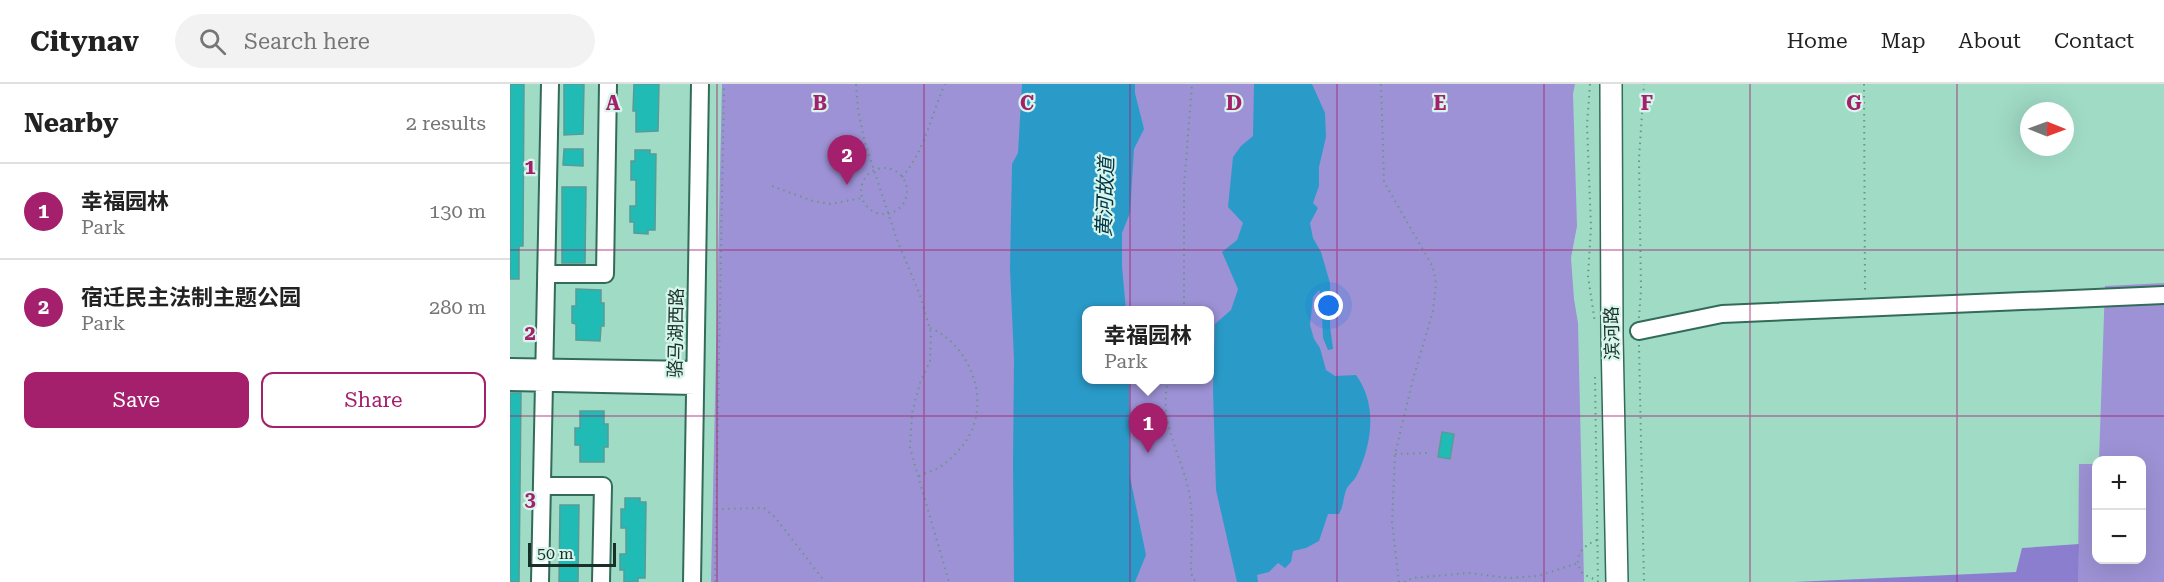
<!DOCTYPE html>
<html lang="en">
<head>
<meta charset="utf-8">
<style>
  :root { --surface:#fff; --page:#f2f2f2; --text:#222; --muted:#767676; --line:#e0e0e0; --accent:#a41f6c }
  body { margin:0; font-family:"Roboto Serif","Noto Sans SC",serif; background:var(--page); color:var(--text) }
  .controls { position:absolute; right:18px; bottom:18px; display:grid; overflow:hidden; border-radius:12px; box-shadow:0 6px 24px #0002 }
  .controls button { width:54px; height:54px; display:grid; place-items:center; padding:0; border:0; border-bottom:2px solid var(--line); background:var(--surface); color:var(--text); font:30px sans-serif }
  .compass { position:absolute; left:1510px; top:18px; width:54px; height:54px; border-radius:50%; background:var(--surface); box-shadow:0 6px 24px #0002; rotate:91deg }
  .scale { position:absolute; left:18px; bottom:15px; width:88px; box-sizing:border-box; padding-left:6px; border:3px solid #183028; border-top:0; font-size:16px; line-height:21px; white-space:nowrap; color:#183028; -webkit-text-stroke:4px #d7f5ea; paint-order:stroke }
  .you { position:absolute; left:819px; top:222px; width:21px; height:21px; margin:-15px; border:4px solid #fff; border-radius:50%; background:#1a73e8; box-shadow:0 0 0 9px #1a73e833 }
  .badge { display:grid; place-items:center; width:39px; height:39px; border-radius:50%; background:var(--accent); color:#fff; font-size:20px; font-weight:700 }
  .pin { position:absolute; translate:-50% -50px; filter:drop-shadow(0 2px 3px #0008) }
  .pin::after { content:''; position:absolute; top:32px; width:21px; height:18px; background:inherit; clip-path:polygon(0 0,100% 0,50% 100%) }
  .popup { position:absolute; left:572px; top:222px; width:132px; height:78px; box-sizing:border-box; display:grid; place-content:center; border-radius:12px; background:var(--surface); filter:drop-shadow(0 2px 4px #0005); font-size:20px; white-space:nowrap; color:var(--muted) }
  .popup b { font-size:22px; color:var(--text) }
  .popup::after { content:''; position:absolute; left:50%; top:100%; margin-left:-12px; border:12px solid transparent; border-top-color:var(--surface) }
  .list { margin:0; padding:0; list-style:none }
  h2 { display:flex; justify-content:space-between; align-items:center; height:78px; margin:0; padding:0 24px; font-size:26px }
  h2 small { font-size:20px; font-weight:400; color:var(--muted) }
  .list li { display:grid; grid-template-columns:39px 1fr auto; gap:18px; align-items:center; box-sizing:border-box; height:96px; padding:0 24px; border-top:2px solid var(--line) }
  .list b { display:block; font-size:22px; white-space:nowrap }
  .list p { margin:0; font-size:20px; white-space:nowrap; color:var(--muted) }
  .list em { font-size:20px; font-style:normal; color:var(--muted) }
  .actions { display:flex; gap:12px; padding:18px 24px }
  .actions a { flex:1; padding:14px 0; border:2px solid var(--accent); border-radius:12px; text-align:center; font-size:21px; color:var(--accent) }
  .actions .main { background:var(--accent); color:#fff }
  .icon { flex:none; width:33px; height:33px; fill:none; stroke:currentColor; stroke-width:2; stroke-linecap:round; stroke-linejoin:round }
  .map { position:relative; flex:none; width:1654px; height:498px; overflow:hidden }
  header { display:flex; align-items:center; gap:36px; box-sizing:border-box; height:84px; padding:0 30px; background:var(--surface); border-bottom:2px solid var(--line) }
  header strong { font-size:28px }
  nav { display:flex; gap:33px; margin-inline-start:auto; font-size:21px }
  .search { width:420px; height:54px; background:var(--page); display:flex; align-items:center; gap:15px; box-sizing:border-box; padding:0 21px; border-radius:33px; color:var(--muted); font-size:22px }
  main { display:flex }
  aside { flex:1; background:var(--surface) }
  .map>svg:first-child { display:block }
</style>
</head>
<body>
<header>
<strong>Citynav</strong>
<div class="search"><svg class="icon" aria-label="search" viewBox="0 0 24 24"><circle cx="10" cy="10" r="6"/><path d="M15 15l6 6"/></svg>Search here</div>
<nav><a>Home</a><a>Map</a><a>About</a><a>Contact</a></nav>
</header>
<main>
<aside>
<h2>Nearby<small>2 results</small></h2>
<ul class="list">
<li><span class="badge">1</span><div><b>幸福园林</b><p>Park</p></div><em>130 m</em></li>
<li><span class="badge">2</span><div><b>宿迁民主法制主题公园</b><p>Park</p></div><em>280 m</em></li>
</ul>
<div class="actions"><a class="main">Save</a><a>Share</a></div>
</aside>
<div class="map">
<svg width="1654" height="498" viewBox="0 0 1654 498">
  <rect width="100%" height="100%" fill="#a0dbc6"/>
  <path fill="#9d92d5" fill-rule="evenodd" d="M212,0H1065L1063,10L1067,142L1061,174L1064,215L1068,239L1074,498H201ZM576,226H700V296H576Z
    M1654,199V498H1568L1569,380H1586V476H1632V376H1589L1595,202Z"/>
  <path fill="#8c7ece" d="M1569,460L1568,498H1284L1506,488L1512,464Z"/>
  <path fill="#2a9bc9" d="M512,0H625V9L634,45L624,65L620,129L612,149V183L616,226H576V296H619L620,393L636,471L625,498H504L503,380L504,276L500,185L502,80L508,69Z
    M744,0H802L815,29L816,53L809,83V102L803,119L808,124L800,139L803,154L811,168L820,199V242L823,265L818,266L813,254L811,212L809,206L803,213L800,241L804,255L810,264L816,286L825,292L846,291C868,321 862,361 846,393C844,397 839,400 837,404C833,412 834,422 829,430H818L809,457L796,464L783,467L781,478L775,484L768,479L759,488L747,491L748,498H727L706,406L703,306L705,240L721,226L728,205L712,168L727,156L733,139L718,123L723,73L731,62L743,52Z"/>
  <path fill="#21bbb6" stroke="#599b97" stroke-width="1.5" d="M0,0H14L13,162H9V195H0Z
    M54,0H74L73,50L54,51Z
    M124,0H149L148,47L126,48V27H123Z
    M54,65H73V82L53,81Z
    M125,66H140V70H146L145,146H138V150L124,149V138H120V122H126V96H121V77H125Z
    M52,103H76L75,179H52Z
    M66,205L91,206V219H94V242H91L90,257L66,256V240L62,239V222H66Z
    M0,309H11L9,498H0Z
    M70,327H94V340H98V363H94V378H70V361H65V344H70Z
    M932,348L944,350L940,375L928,373Z
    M115,414H130V418H136L135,494H128V498H114V486H110V470H116V444H111V425H115Z
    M50,421H69L68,498H49Z"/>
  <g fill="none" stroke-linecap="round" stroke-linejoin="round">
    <g stroke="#326b5a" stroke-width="20">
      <path id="minor" d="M36,190H95L98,0
        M1129,247L1212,230L1654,211
        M0,283L185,286
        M0,298L185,302
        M32,402H93L91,498
        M30,498L40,0
        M182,498L190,0"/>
    </g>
    <g stroke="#326b5a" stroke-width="24">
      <path id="major" d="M1101,0L1102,252L1107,498"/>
    </g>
    <path stroke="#699686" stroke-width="2" stroke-dasharray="1.5 4.5" stroke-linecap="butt" d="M346,0L348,26L355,59L387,156L410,211L421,249L420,277L410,299L402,329L400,364L439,498
      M871,0L874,98L923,183L926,199L923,227L903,295L885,370L882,438L889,498
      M1080,0L1077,41L1081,143L1078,192L1085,239
      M1354,0L1355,210
      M351 107a23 23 0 1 1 46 0a23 23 0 1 1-46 0Z
      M392,93C415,67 421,31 435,0
      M262,102L303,117L320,120L352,114
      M674,226V102L682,0
      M1129,234L1131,205L1129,75L1134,0
      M1129,261L1134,498
      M1085,293L1088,498
      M658,296C647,344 677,376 681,422C683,444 681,466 681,488L683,495L688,498
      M885,370L919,369
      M409,392C414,389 420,388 426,385C436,380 446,370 453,361C483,323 463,262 420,244
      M206,425L254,424L265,433L315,498
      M1087,456C1072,462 1061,474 1073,490L1088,497
      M205,498L214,0
      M894,498L903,494L958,489L999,494L1028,492L1068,479"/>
    <use href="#minor" stroke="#fff" stroke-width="16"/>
    <use href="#major" stroke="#fff" stroke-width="21"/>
  </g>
  <path fill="none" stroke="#a41f6c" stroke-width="1.5" stroke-opacity="0.55" d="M207,0V498M414,0V498M620,0V498M827,0V498M1034,0V498M1240,0V498M1447,0V498M0,166H1654M0,332H1654"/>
  <g text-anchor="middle" stroke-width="4.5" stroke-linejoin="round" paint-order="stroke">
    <g font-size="18" fill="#183028" stroke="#d7f5ea">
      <text transform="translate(166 249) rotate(-89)" y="6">骆马湖西路</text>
      <text transform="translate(1102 249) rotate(-91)" y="6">滨河路</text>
    </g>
    <g font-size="20" font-style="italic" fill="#013346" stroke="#d7f5ea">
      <text transform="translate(595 113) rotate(-88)" y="7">黄河故道</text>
    </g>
  </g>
  <g font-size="20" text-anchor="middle" font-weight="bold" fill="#a41f6c" stroke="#d7f5ea" stroke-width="4.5" stroke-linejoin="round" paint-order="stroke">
    <text x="103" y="26">A</text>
    <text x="310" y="26">B</text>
    <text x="517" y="26">C</text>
    <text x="724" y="26">D</text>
    <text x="930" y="26">E</text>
    <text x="1137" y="26">F</text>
    <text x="1344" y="26">G</text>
    <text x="20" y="90">1</text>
    <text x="20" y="256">2</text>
    <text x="20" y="422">3</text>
  </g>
</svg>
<div class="controls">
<button>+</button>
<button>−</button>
</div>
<svg class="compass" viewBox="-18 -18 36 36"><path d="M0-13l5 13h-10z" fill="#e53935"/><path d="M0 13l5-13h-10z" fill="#767676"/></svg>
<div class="scale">50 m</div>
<div class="you"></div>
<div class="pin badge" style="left:638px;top:369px">1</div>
<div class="popup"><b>幸福园林</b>Park</div>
<div class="pin badge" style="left:337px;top:101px">2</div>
</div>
</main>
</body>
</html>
